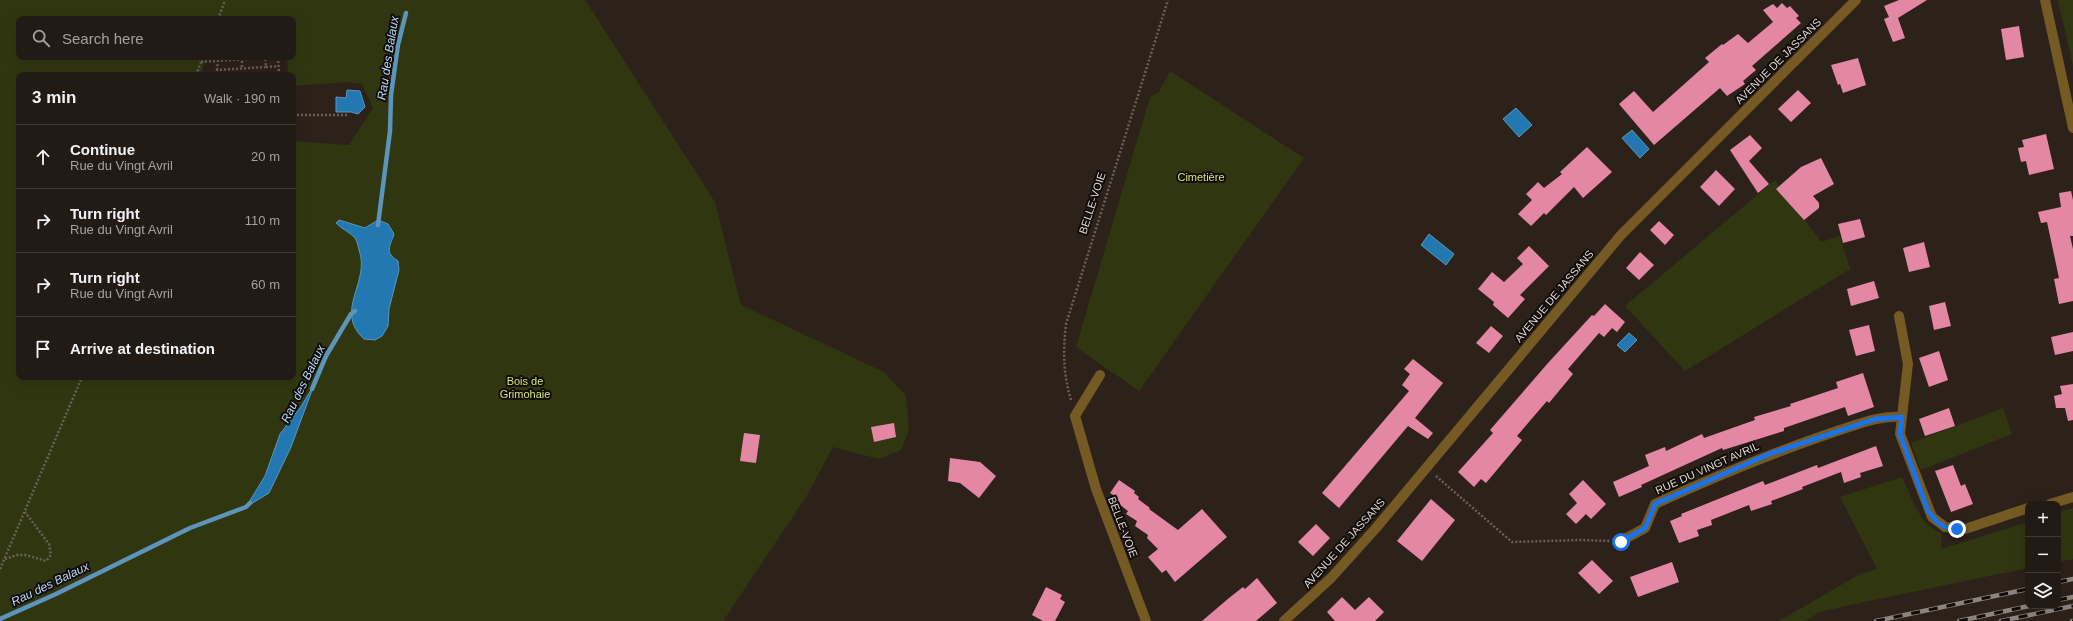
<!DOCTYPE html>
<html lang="en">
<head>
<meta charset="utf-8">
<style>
  :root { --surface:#221a14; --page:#2e2722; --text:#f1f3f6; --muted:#a2a1a0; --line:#3f3834 }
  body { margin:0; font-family:Helvetica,sans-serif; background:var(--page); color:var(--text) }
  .controls { position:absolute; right:12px; bottom:12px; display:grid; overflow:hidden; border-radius:8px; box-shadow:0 4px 16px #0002 }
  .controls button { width:36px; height:36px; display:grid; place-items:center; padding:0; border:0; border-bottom:1px solid var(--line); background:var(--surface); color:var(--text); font:20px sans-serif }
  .stop { position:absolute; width:12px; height:12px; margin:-9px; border:3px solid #1a73e8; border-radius:50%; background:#fff }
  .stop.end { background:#1a73e8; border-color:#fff; box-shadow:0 1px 4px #0008 }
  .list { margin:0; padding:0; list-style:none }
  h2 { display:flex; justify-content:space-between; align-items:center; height:52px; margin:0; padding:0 16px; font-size:17px }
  h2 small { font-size:13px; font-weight:400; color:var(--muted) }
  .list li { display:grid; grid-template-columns:26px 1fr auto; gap:12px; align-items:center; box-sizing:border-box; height:64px; padding:0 16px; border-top:1px solid var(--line) }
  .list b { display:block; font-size:15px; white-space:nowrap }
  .list p { margin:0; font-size:13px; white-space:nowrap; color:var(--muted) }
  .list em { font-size:13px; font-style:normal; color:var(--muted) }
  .icon { flex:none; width:22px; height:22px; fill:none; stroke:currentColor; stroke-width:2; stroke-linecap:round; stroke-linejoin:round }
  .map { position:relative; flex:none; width:2073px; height:621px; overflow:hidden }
  .search { position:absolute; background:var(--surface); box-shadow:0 4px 16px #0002; left:16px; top:16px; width:280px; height:44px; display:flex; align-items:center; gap:10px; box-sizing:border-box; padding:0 14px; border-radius:8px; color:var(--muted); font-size:15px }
  .panel { position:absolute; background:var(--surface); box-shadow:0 4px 16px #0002; left:16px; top:72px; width:280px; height:308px; border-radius:8px }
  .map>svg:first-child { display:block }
</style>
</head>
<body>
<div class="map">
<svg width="2073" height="621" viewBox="0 0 2073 621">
  <rect width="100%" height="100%" fill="#2d221a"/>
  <path fill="#303710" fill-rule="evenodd" d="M0,0H585L715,202L741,305L884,372L906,396L909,430L901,450L879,459L833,447L806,497L723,621H0ZM19,19H293V57H287L288,75H293V86L347,82L362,84L373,108L349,145L293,141V377H19V75H200L207,57H19Z
    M2058,0H2073V66Z
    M1170,71L1304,158L1139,391L1076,347L1150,97L1159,92Z
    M1775,180L1821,242L1840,236L1850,269L1685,371L1625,306Z
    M2003,408L2012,434L1921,470L1911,443Z
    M1902,477C1912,497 1919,525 1941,533V549L2028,522V568L1864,602L1820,612L1805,621H1779L1860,574L1877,569L1840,497Z
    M2073,508V559L2058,562V512Z"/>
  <path fill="#2478b1" stroke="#5c94bb" d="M347,90L360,91L365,107L358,114L351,112H336V97L346,98Z
    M1516,108L1532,125L1519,137L1503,119Z
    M1632,130L1649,149L1640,158L1622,138Z
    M339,220L365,228L378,220L388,224L394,234C390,247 384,252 398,261L399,270L389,309L388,326L382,336L375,340L364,339C333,311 371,282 359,250C358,246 357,241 355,238C350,232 341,229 336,223Z
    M1429,234L1454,254L1446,265L1421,245Z
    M1629,333L1637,340L1625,352L1617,345Z
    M314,385L291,447L269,493L246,507L265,476L280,434L300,408Z"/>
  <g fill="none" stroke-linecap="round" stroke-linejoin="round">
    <path stroke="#5c94bb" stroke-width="4.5" d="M378,225L390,131L391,95L398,45L406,13
      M312,389L326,356L351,314L355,311
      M0,619L56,594L190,528L246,507L250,503"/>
  </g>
  <path fill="#e387a5" d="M1899,0H1927L1898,18L1905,38L1893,42L1884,19L1889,17L1884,6Z
    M1782,3L1787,8L1790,6L1799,16L1796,18L1801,23L1752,66L1756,70L1743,81L1745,84L1727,96L1720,88L1654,145L1619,104L1634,91L1653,112L1709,62L1705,58L1722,44L1723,45L1738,34L1748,43L1773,22L1763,10L1773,4L1777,8Z
    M2019,26L2024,57L2006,60L2001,29Z
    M1858,58L1866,85L1843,93L1840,84L1838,85L1831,65Z
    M1798,90L1811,103L1791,122L1778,109Z
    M2046,134L2054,169L2029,175L2026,161L2021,162L2018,148L2024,147L2022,140Z
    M1750,135L1762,148L1749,161L1769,184L1758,193L1730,150Z
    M1587,147L1612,172L1583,198L1574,187L1546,215L1544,213L1531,226L1518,214L1532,200L1526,194L1538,182L1544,188L1562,174L1560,172Z
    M1821,158L1834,184L1813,196L1819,203V208L1804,220L1776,189L1801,167Z
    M1716,170L1735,189L1719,206L1700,187Z
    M2071,191L2073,200V236H2070L2073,249V301L2059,304L2054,279L2059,278L2047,222L2041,223L2038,212L2061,207L2059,193Z
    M1860,219L1865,237L1843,243L1838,224Z
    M1659,221L1674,235L1665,245L1650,230Z
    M1924,242L1930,267L1909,272L1903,248Z
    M1529,246L1549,266L1520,295L1525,299L1508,318L1493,305L1494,302L1478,289L1492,272L1504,282L1523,264L1517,258Z
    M1640,252L1654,265L1639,280L1626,268Z
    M1874,281L1879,298L1851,306L1847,289Z
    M1945,302L1951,326L1934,330L1929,306Z
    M1605,304L1625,322L1617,332L1612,328L1604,337L1599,333L1568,369L1573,374L1549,403L1547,401L1517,436L1522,440L1486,483L1481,479L1474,487L1458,472L1493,433L1490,430L1548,363L1592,315L1594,316Z
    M1869,325L1875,351L1856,356L1849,330Z
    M1491,326L1503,336L1489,353L1476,343Z
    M2073,332V351L2055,355L2051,337Z
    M1939,351L1948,380L1929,387L1919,358Z
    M1413,359L1443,383L1415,418L1433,433L1428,439L1408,426L1339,508L1322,493L1409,391L1402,385L1410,374L1404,369Z
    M1863,373L1874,407L1848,416L1845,407L1784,428V431L1723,450L1722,448L1641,485L1642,487L1619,497L1613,482L1649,466L1645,455L1665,447L1666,451L1702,434L1704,438L1755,420L1754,417L1791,406L1790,404L1838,388L1836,382Z
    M2073,384V420L2068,421L2065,408H2056L2054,396L2062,394L2060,386Z
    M1949,408L1955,426L1925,436L1919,419Z
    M894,423L896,437L874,442L871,427Z
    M744,433L760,435L756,463L740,461Z
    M1876,446L1883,466L1860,473L1861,477L1844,483L1841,472L1802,487L1803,489L1771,501L1772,504L1751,511L1749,505L1711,520L1712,525L1697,530L1699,536L1679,543L1670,521L1682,516L1681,514L1763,481L1765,485L1817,465L1818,468Z
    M950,458L980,462L996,476L979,498L960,483L948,481Z
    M1953,465L1961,486L1965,484L1973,504L1951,512L1935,471Z
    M1119,480L1135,491L1134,493L1139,497L1138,499L1150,508L1149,509L1178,530L1202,509L1227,537L1175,582L1166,570L1162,573L1148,557L1158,549L1147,538L1148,535L1135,526L1137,521L1126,514L1128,511L1115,501L1118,498L1110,493Z
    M1583,480L1606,504L1591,519L1586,514L1576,524L1566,514L1577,503L1569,494Z
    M1431,499L1455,520L1422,561L1397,541Z
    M1316,524L1330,538L1313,556L1298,542Z
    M1592,560L1613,581L1599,594L1578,573Z
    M1672,562L1679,582L1638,597L1630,577Z
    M1257,578L1277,603L1256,621H1202L1229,598L1243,587L1245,589Z
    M1046,587L1062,595L1060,599L1065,602L1055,621H1043L1032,615Z
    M1342,597L1355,610L1369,597L1384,612L1375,621H1335L1327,612Z"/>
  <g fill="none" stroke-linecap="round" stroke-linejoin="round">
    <path stroke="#6a6059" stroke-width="2.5" stroke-dasharray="2 2" stroke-linecap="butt" d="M218,19L225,0
      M242,57V68
      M278,57L279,75
      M201,62L277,57
      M266,67L279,66
      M217,70L218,61
      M196,75L203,57
      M217,75V70L266,67L265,57
      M293,115H348
      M1071,400C1063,374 1063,351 1066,324L1168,0
      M1436,476L1512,542L1581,540L1610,541
      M5,559L17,555H26L46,561L51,555L49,544L25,512
      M0,569L82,377"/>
    <path stroke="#765a23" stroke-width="10" d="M1899,316L1908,364L1900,434L1932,517L1945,527L1965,529L2028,508
      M1100,375L1075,416L1096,489L1146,621
      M2050,504L2073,497
      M1621,541L1645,528L1655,504C1714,477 1769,454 1831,433C1854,426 1877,415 1902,417"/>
    <path stroke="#765a23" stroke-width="10" d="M2045,0L2073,128
      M1284,621L1331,578L1376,528L1621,235L1856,0"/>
    <g stroke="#8e847e" stroke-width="4.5">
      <path id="rail" d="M2058,582L2073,579
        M2058,600L2073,597
        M1876,621L2028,589
        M1959,621L2029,606
        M2001,621L2073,606
        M2072,621H2073"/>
    </g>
    <use href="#rail" stroke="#110c09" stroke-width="3" stroke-dasharray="9" stroke-linecap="butt"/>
  </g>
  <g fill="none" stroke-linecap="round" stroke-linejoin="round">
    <path stroke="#1a73e8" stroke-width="5" d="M1621,542L1645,528L1655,504L1769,454L1875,419L1902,417L1900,434L1928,511L1937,522L1945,527L1957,529"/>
  </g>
  <g text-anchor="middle" stroke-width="4" stroke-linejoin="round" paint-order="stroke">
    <g font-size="11" fill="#ded6d1" stroke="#110c09">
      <text transform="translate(1778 61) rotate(-45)" y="4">AVENUE DE JASSANS</text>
      <text transform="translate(1092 203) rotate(-72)" y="4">BELLE-VOIE</text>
      <text transform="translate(1554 296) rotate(-50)" y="4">AVENUE DE JASSANS</text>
      <text transform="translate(1707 468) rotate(-24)" y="4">RUE DU VINGT AVRIL</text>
      <text transform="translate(1123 527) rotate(69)" y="4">BELLE-VOIE</text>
      <text transform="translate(1344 543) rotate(-48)" y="4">AVENUE DE JASSANS</text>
    </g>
    <g font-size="11" fill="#d0e66d" stroke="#110c09">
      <text x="1201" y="181">Cimetière</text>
      <text x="525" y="385">Bois de<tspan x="525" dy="13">Grimohaie</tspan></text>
    </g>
    <g font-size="12" font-style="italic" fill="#b6dcfb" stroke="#110c09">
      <text transform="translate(388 58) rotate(-81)" y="4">Rau des Balaux</text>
      <text transform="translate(303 384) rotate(-64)" y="4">Rau des Balaux</text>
      <text transform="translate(50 584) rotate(-26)" y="4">Rau des Balaux</text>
    </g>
  </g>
</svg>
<div class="controls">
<button>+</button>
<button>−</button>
<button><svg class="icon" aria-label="layers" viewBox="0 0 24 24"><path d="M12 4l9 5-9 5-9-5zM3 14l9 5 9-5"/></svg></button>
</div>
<div class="stop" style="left:1621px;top:542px"></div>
<div class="stop end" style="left:1957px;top:529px"></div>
<div class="search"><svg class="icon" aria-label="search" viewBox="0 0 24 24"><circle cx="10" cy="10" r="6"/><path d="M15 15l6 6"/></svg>Search here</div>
<section class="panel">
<h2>3 min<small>Walk · 190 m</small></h2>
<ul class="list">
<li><svg class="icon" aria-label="ahead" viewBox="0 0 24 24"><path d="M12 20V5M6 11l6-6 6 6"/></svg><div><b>Continue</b><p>Rue du Vingt Avril</p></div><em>20 m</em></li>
<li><svg class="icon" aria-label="right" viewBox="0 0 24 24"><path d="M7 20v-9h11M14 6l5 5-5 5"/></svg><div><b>Turn right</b><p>Rue du Vingt Avril</p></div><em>110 m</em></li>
<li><svg class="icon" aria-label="right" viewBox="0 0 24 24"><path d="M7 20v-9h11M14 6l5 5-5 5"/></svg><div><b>Turn right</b><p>Rue du Vingt Avril</p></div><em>60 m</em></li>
<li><svg class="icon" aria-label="arrive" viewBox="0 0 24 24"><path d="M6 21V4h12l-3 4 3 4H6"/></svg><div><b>Arrive at destination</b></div></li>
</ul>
</section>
</div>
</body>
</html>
